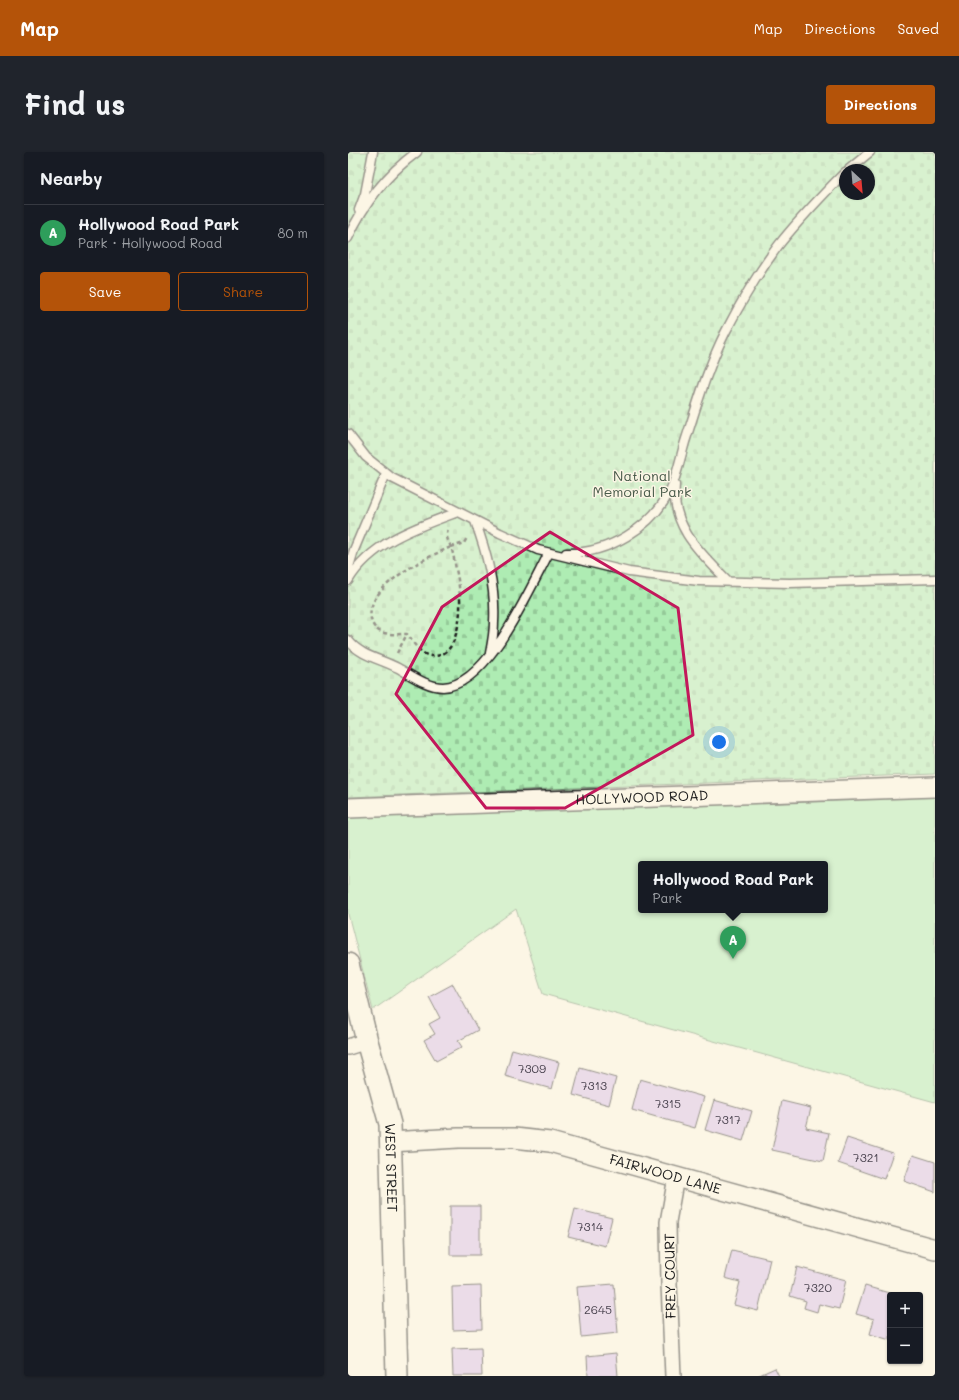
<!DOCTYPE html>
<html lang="en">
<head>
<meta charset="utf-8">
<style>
  :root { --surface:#171b24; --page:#20242c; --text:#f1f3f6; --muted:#9ea1a6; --line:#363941; --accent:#b45309 }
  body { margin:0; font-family:Mali,sans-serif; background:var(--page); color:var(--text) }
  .controls { position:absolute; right:12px; bottom:12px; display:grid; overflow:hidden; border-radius:4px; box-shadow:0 1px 3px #0004 }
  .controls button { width:36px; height:36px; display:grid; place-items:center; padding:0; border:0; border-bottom:1px solid var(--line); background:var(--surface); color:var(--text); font:20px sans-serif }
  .compass { position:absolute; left:491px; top:12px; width:36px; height:36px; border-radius:50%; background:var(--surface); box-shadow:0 1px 3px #0004; rotate:154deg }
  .you { position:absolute; left:371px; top:590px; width:14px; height:14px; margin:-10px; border:3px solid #fff; border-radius:50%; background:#1a73e8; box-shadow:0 0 0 6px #1a73e833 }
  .badge { display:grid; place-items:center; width:26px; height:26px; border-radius:50%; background:var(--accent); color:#fff; font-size:13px; font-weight:700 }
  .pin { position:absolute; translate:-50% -33px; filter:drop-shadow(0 1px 2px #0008) }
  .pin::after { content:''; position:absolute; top:21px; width:14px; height:12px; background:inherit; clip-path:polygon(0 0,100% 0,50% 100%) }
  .popup { position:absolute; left:290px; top:709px; width:190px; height:52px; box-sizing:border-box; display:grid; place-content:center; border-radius:4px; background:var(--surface); filter:drop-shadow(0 1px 3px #0005); font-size:13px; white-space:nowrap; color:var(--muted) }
  .popup b { font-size:15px; color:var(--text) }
  .popup::after { content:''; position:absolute; left:50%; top:100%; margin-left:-8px; border:8px solid transparent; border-top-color:var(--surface) }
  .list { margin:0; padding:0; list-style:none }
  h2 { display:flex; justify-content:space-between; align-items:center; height:52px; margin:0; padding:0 16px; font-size:17px }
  h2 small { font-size:13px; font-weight:400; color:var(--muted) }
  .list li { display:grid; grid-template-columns:26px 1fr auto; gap:12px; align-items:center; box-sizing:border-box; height:56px; padding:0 16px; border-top:1px solid var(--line) }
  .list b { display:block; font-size:15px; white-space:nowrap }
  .list p { margin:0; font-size:13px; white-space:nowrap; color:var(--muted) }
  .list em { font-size:13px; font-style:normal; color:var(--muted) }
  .actions { display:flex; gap:8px; padding:12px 16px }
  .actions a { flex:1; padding:9px 0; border:1px solid var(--accent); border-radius:4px; text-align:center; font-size:14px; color:var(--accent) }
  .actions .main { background:var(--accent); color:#fff }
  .map { position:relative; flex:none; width:587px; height:1224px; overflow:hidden; border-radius:4px }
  header { display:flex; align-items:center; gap:24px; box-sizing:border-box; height:56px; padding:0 20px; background:var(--accent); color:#fff }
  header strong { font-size:19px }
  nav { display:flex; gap:22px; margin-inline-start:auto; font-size:14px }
  .intro { display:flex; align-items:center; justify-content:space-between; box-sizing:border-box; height:96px; padding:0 24px }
  h1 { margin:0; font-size:28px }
  .button { padding:10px 18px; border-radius:4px; background:var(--accent); color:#fff; font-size:14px; font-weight:700 }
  main { display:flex; gap:24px; padding:0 24px }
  aside { flex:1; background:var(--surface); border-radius:4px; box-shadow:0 1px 3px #0004 }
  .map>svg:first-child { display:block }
</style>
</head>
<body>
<header>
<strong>Map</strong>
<nav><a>Map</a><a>Directions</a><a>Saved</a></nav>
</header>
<div class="intro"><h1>Find us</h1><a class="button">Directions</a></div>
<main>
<aside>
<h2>Nearby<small></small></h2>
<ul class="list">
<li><span class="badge" style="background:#2e9e5b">A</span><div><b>Hollywood Road Park</b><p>Park · Hollywood Road</p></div><em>80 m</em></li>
</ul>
<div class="actions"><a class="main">Save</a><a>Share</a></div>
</aside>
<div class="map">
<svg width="587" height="1224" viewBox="0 0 587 1224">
  <defs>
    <pattern id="cemetery-stones" width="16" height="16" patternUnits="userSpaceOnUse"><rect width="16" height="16" fill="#aeecb3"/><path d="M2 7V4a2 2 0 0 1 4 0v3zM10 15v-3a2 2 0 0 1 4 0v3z" fill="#95ca99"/></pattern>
  </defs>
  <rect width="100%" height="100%" fill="#fcf5e5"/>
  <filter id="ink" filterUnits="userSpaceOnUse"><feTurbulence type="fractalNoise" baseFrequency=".025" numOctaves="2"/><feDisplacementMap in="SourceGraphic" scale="8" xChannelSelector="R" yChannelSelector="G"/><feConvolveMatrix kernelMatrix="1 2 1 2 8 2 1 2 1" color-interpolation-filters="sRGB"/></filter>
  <g filter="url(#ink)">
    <path fill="url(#cemetery-stones)" stroke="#658468" fill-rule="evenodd" d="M0,0H587V622L0,645ZM497,18H521V42H497Z"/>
    <path fill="#aeecb3" stroke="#658468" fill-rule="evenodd" d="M587,643V950L195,842L168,757L25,858L0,762V662ZM293,712H477V758H293Z"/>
    <path fill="#d8bdec" stroke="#1c1c1c" d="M105,832L130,878L110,889L114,895L88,909L76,888L87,882L81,872L92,866L81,845Z
      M164,897L211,910L204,937L157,924Z
      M232,916L268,926L261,953L225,943Z
      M292,927L356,945L347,976L284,958Z
      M366,948L404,959L395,989L357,978Z
      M434,949L463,956L458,976L481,981L475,1009L424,998Z
      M499,986L545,1001L536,1027L490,1011Z
      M565,1003L587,1010V1040L556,1029Z
      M102,1054H132V1103H102Z
      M227,1057L264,1066L257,1094L220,1085Z
      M384,1098L422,1107L410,1159L386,1153L392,1130L377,1126Z
      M449,1115L498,1128L491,1157L471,1152L469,1160L456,1156L458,1149L442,1144Z
      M266,1132L270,1181L233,1185L229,1135Z
      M133,1134L134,1177L105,1178L104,1135Z
      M517,1134L548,1143H542V1188L522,1182L526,1167L508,1162Z
      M133,1196L134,1224H105L104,1197Z
      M268,1201L270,1224H240L239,1204Z
      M427,1216L431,1224H409Z"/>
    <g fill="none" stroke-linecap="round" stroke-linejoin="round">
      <g stroke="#1c1c1c" stroke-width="11">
        <path id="service" d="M500,18L522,0
          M11,58L17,42L25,0
          M0,86C15,53 39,22 69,0
          M0,282L18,305L44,326L152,381L190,398L281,420L351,429L442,431L587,427
          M327,333C323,376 354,402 381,430
          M127,369C139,401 148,435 146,470C146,480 144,491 142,501
          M218,401C260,402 303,376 322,339C329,324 332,307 337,290C349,253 360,214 378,179C393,150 410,121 430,94C450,68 474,44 497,20
          M0,418L6,398L38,322
          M0,429C23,390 69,375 110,360
          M0,488C12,504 33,507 50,516C63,523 79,535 95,535C140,534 182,436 201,401"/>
      </g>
      <g stroke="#1c1c1c" stroke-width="18">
        <path id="minor" d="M0,895L19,889
          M325,1224L321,1132L320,1070L328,1025"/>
      </g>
      <g stroke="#1c1c1c" stroke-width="22">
        <g id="tertiary">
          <path id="s1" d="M0,656L587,635"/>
          <path id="s2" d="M42,990L110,986H166L202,990L587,1097"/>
        </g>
      </g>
      <g stroke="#1c1c1c" stroke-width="24">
        <g id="secondary">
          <path id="s3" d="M0,812L19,889L42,972L49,1224"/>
        </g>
      </g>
      <path stroke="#1c1c1c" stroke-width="2.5" stroke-dasharray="4 3" stroke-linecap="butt" d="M100,378C99,381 99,381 99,384C99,388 102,392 103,395C106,404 107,413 109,422C113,443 114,465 107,485C104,495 97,504 86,504C73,505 66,491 59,482C45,482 27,485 23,467C16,435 79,405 103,395
        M103,395L116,391L119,386
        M49,501L59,482"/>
      <use href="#service" stroke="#fcf5e5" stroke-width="8"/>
      <use href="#minor" stroke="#fcf5e5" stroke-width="15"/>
      <use href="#tertiary" stroke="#fcf5e5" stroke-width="19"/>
      <use href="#secondary" stroke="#fcf5e5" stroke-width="21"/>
    </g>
  </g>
  <path d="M0 0H587V1224H0ZM202,380L330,456L345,583L217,656H138L48,542L94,455Z" fill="#fcf5e5" fill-opacity=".55" fill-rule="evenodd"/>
  <path fill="none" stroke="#c2185b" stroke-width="3" stroke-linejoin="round" d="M202,380L330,456L345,583L217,656H138L48,542L94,455Z"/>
  <g text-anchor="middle" stroke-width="3" stroke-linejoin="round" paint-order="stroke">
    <g font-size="12" fill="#4b4450">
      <text x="184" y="921">7309</text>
      <text x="246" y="938">7313</text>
      <text x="320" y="956">7315</text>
      <text x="380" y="972">7317</text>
      <text x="518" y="1010">7321</text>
      <text x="242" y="1079">7314</text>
      <text x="470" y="1140">7320</text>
      <text x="250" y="1162">2645</text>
    </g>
    <g font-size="14" fill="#485a49" stroke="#fcf5e5">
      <text x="294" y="329">National<tspan x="294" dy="16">Memorial Park</tspan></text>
    </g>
    <g font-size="14" fill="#1c1c1c" stroke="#fcf5e5">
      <text dy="5" stroke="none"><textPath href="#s1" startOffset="294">HOLLYWOOD ROAD</textPath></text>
      <text dy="5" stroke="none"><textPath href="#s3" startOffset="209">WEST STREET</textPath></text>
      <text dy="5" stroke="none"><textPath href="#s2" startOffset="280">FAIRWOOD LANE</textPath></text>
      <text transform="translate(322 1124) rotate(-91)" y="5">FREY COURT</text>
    </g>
  </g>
</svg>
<div class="controls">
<button>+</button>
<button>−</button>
</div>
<svg class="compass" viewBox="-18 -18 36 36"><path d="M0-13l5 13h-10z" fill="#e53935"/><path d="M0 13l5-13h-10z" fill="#9ea1a6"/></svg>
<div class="you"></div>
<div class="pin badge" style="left:385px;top:807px;background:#2e9e5b">A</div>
<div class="popup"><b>Hollywood Road Park</b>Park</div>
</div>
</main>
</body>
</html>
